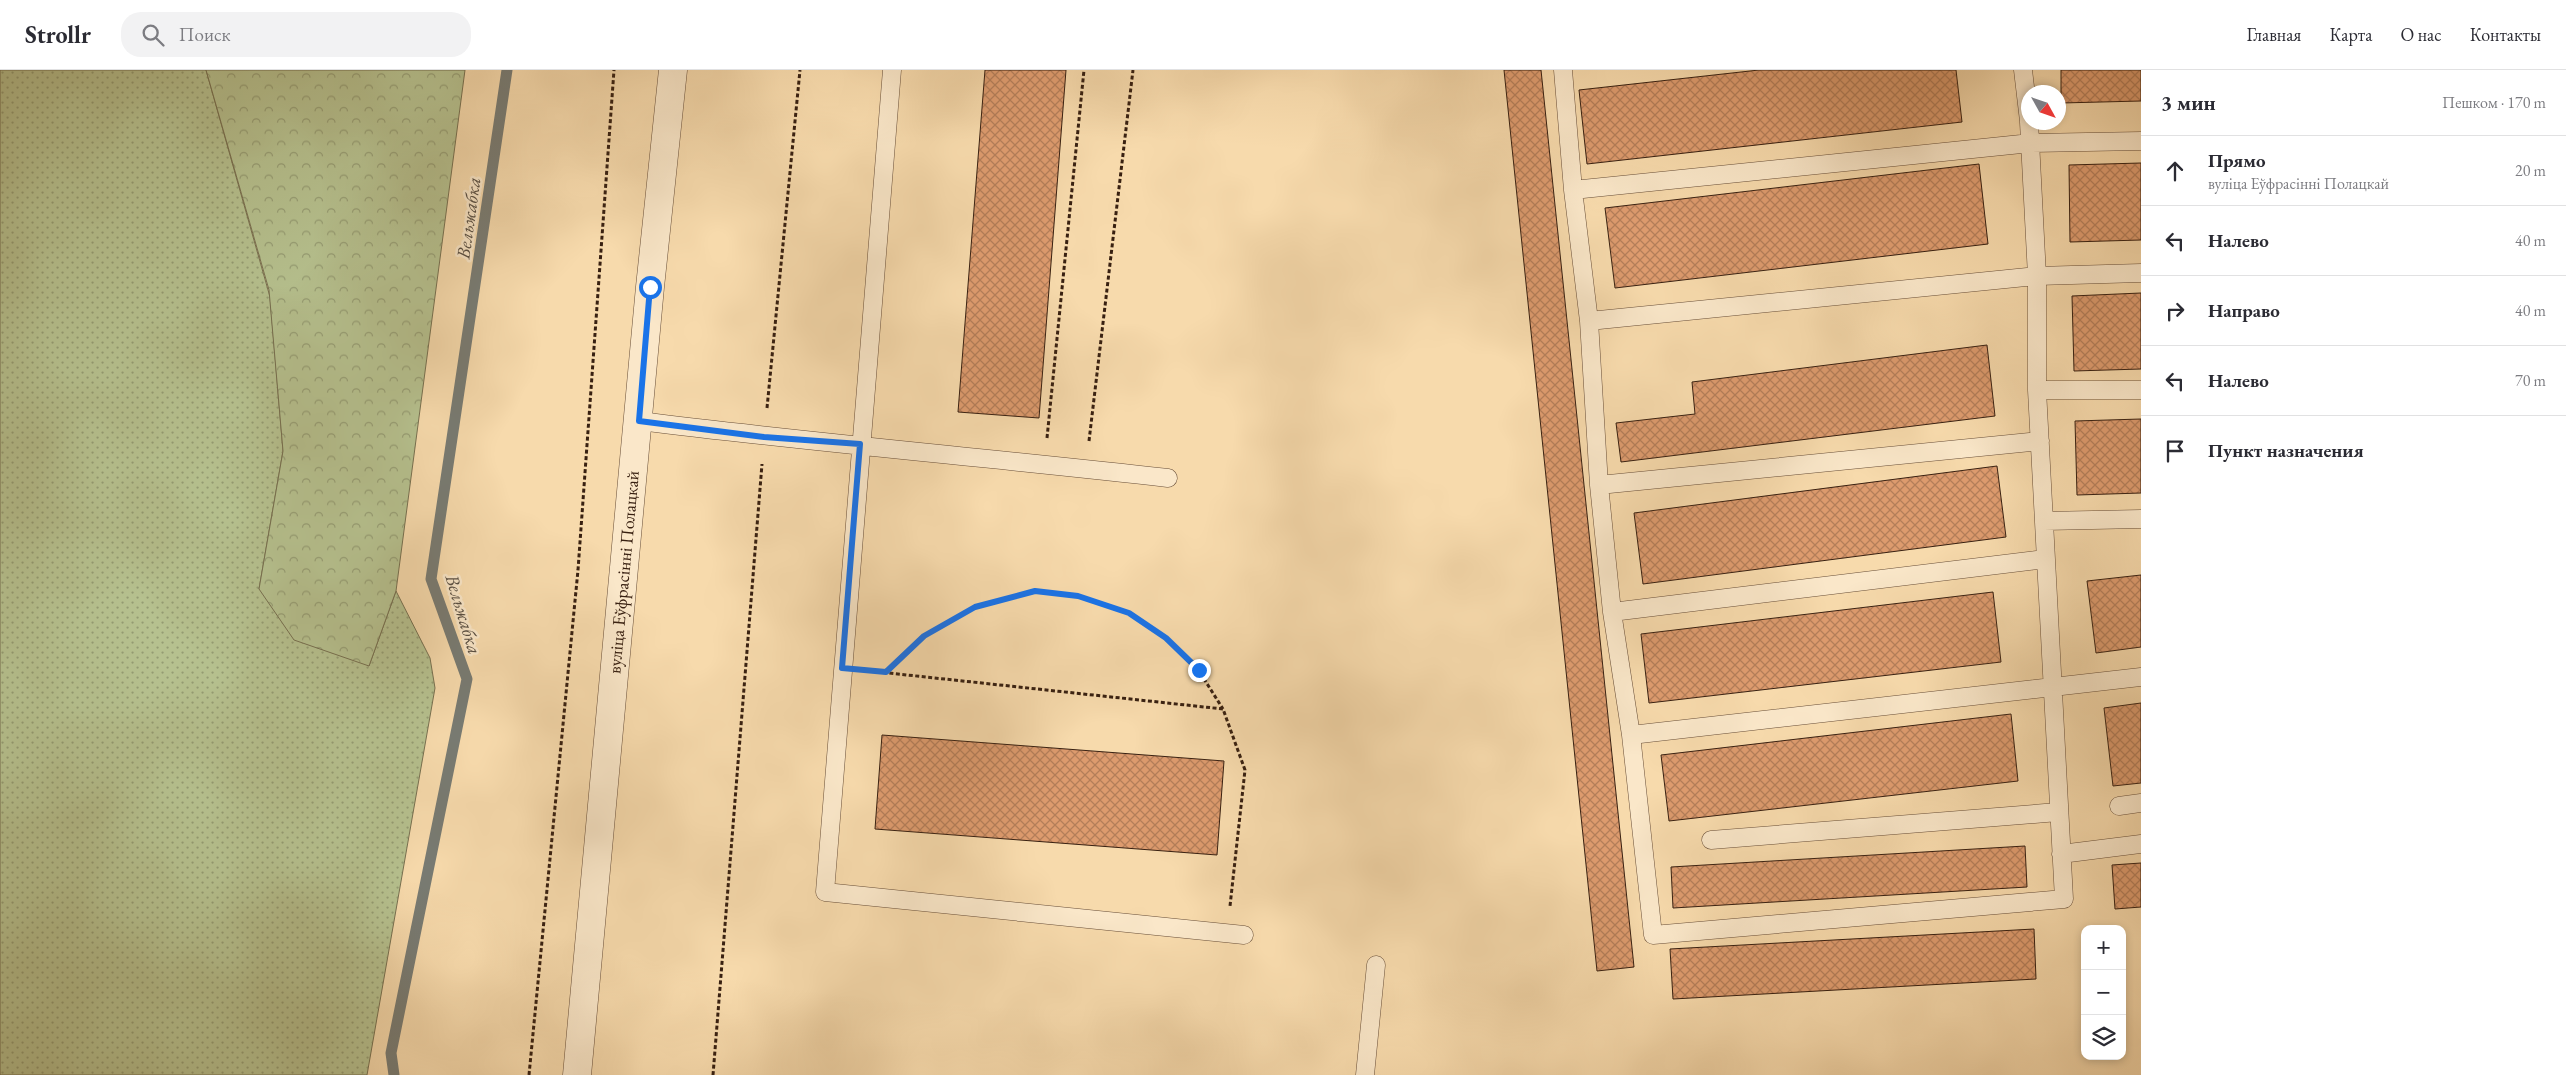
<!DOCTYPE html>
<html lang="ru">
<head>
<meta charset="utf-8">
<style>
  :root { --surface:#fff; --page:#f2f2f3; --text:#2b2b33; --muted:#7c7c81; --line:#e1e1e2 }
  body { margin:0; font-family:"EB Garamond",serif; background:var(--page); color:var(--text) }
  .controls { position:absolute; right:15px; bottom:15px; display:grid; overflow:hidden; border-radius:10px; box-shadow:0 2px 8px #0003 }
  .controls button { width:45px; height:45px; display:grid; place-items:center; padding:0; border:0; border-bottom:1px solid var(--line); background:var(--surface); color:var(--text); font:25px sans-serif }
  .compass { position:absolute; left:2021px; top:15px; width:45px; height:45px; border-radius:50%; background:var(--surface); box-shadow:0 2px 8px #0003; rotate:130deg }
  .stop { position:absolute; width:15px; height:15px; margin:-11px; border:4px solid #1a73e8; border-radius:50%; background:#fff }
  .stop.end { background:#1a73e8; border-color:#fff; box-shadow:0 1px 5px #0008 }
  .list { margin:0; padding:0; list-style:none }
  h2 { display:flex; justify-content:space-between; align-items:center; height:65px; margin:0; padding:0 20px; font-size:21px }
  h2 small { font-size:16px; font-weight:400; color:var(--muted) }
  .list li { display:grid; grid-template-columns:32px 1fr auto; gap:15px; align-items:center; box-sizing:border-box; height:70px; padding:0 20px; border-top:1px solid var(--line) }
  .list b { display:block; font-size:19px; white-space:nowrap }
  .list p { margin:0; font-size:16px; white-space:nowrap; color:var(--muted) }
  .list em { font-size:16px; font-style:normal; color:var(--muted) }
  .icon { flex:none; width:28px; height:28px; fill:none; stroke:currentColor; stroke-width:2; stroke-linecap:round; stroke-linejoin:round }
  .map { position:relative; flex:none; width:2141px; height:1005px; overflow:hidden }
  header { display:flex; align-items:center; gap:30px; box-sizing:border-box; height:70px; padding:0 25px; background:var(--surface); border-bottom:1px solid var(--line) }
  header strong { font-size:24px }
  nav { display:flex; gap:28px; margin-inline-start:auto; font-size:18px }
  .search { width:350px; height:45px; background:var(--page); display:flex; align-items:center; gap:12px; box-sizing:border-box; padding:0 18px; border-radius:20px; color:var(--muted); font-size:19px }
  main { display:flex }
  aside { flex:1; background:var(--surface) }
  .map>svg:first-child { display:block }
</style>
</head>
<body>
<header>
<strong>Strollr</strong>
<div class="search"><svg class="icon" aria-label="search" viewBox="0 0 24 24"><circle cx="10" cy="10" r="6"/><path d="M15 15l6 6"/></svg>Поиск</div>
<nav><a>Главная</a><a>Карта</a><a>О нас</a><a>Контакты</a></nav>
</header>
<main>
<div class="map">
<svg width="2141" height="1005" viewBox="0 0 2141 1005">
  <defs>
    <pattern id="grass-dots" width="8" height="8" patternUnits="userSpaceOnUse" patternTransform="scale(1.25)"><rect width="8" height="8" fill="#b6c18f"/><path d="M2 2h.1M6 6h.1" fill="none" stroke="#959c73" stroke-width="1.8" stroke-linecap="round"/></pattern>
    <pattern id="forest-crowns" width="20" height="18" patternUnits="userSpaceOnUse" patternTransform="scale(1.25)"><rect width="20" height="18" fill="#b6c18f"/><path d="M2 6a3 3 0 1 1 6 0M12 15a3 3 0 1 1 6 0" fill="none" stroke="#959c73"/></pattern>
    <pattern id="building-cross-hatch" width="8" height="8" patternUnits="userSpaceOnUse" patternTransform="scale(1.25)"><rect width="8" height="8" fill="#dd9b6e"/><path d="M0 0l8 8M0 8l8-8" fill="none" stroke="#b47e59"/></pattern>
  </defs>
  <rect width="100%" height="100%" fill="#f7daac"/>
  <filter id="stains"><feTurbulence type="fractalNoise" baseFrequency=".004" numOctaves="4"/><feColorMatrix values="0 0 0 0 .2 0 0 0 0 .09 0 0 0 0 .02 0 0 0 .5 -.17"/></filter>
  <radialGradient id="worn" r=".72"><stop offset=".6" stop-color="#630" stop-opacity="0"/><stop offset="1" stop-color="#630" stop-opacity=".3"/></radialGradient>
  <path fill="url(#grass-dots)" stroke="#777050" d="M0,0H206L270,227L283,381L259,519L369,596L396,521L430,588L435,618L367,1005H0Z"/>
  <path fill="url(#forest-crowns)" stroke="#777050" d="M206,0H465L396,521L369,596L294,570L259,519L283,381L269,220Z"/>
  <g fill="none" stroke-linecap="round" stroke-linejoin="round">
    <path stroke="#787b73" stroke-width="11" d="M394,1005L391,983L467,609L431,509L507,0"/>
  </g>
  <path fill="url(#building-cross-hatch)" stroke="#382011" d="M985,0H1066L1039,348L958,342Z
    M1504,0H1541L1634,897L1597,901Z
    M1759,0H1956L1962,52L1587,94L1579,20Z
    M2061,0H2141V31L2061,33Z
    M2141,93V170L2070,172L2069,95Z
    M1979,94L1988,174L1615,218L1605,138Z
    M2141,223V299L2074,301L2072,226Z
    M1987,275L1995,346L1621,392L1616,353L1695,344L1692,312Z
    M2141,349V423L2077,425L2075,351Z
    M1997,396L2006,467L1643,514L1634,443Z
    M2141,505V577L2096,583L2087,511Z
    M1993,522L2001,592L1649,633L1641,564Z
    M2141,633V713L2113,716L2104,638Z
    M2011,644L2018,711L1669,751L1661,685Z
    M882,665L1224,691L1217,785L875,759Z
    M2025,776L2027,817L1673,838L1671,797Z
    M2141,793V837L2115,839L2112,795Z
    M2034,859L2036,909L1673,929L1670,879Z"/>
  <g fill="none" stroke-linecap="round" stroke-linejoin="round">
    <g stroke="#684e38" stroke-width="19">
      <path id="service" d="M892,0L825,822L1244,865
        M1563,0L1573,120L1589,251L1599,415L1612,542L1631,665L1653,865L2064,829L2037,320V206L2029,52
        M2023,0L2029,51
        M1573,120L2031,73L2141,71
        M1589,251L2037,206L2141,203
        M2037,320H2141
        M639,351C815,373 992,388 1168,408
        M1599,415L2040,371
        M2044,451L2141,449
        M1612,542L2045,489
        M1631,665L2141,607
        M2119,736L2141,733
        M1711,770L2058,742
        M2061,784L2141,774
        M1365,1005L1376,895"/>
    </g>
    <g stroke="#684e38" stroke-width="29">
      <g id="tertiary">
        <path id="s1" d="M577,1005L650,217L673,0"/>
      </g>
    </g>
    <path stroke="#382011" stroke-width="3" stroke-dasharray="4 2.5" stroke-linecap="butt" d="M767,338L800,0
      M1047,368L1084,0
      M1089,371L1133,0
      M870,601L1223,639L1245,700L1230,836
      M886,602L924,566L975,537L1035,521L1078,526L1129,543L1166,568L1199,601L1223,639
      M529,1005L578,500L614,0
      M713,1005L762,394"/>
    <use href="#service" stroke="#fae7c9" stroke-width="18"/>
    <use href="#tertiary" stroke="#fae7c9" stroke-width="28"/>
  </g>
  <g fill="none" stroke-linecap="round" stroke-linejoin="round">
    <path stroke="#1a73e8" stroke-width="6" d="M650,217L639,351L764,367L860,374L842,598L886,602L924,566L975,537L1035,521L1078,526L1129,543L1166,568L1199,600"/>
  </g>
  <g text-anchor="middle" stroke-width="5" stroke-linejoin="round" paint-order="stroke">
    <g font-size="18" fill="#382011" stroke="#fae7c9">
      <text dy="6" stroke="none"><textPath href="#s1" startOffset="505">вуліца Еўфрасінні Полацкай</textPath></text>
    </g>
    <g font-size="19" font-style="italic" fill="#584e42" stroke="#fae7c9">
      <text transform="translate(468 148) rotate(-82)" y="7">Вельжабка</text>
      <text transform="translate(464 544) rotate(73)" y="7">Вельжабка</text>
    </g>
  </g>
  <rect width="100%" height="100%" filter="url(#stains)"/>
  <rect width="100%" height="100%" fill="url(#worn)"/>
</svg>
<div class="controls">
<button>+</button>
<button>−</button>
<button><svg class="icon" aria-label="layers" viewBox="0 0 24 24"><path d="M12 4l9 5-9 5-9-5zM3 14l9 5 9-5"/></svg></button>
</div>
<svg class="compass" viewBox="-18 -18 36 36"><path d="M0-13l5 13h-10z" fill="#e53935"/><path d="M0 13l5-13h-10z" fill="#7c7c81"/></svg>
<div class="stop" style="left:650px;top:217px"></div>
<div class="stop end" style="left:1199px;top:600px"></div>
</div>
<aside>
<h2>3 мин<small>Пешком · 170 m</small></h2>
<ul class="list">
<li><svg class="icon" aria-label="ahead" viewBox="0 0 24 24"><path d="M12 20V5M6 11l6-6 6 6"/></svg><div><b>Прямо</b><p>вуліца Еўфрасінні Полацкай</p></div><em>20 m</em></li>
<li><svg class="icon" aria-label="left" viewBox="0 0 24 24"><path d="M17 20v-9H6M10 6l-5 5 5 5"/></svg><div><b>Налево</b></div><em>40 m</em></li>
<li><svg class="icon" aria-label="right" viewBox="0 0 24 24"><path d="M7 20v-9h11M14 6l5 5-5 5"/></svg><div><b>Направо</b></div><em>40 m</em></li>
<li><svg class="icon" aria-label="left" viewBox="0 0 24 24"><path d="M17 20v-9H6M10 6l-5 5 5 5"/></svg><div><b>Налево</b></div><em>70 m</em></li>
<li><svg class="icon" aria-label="arrive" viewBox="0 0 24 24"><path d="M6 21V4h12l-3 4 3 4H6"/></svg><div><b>Пункт назначения</b></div></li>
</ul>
</aside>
</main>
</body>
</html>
